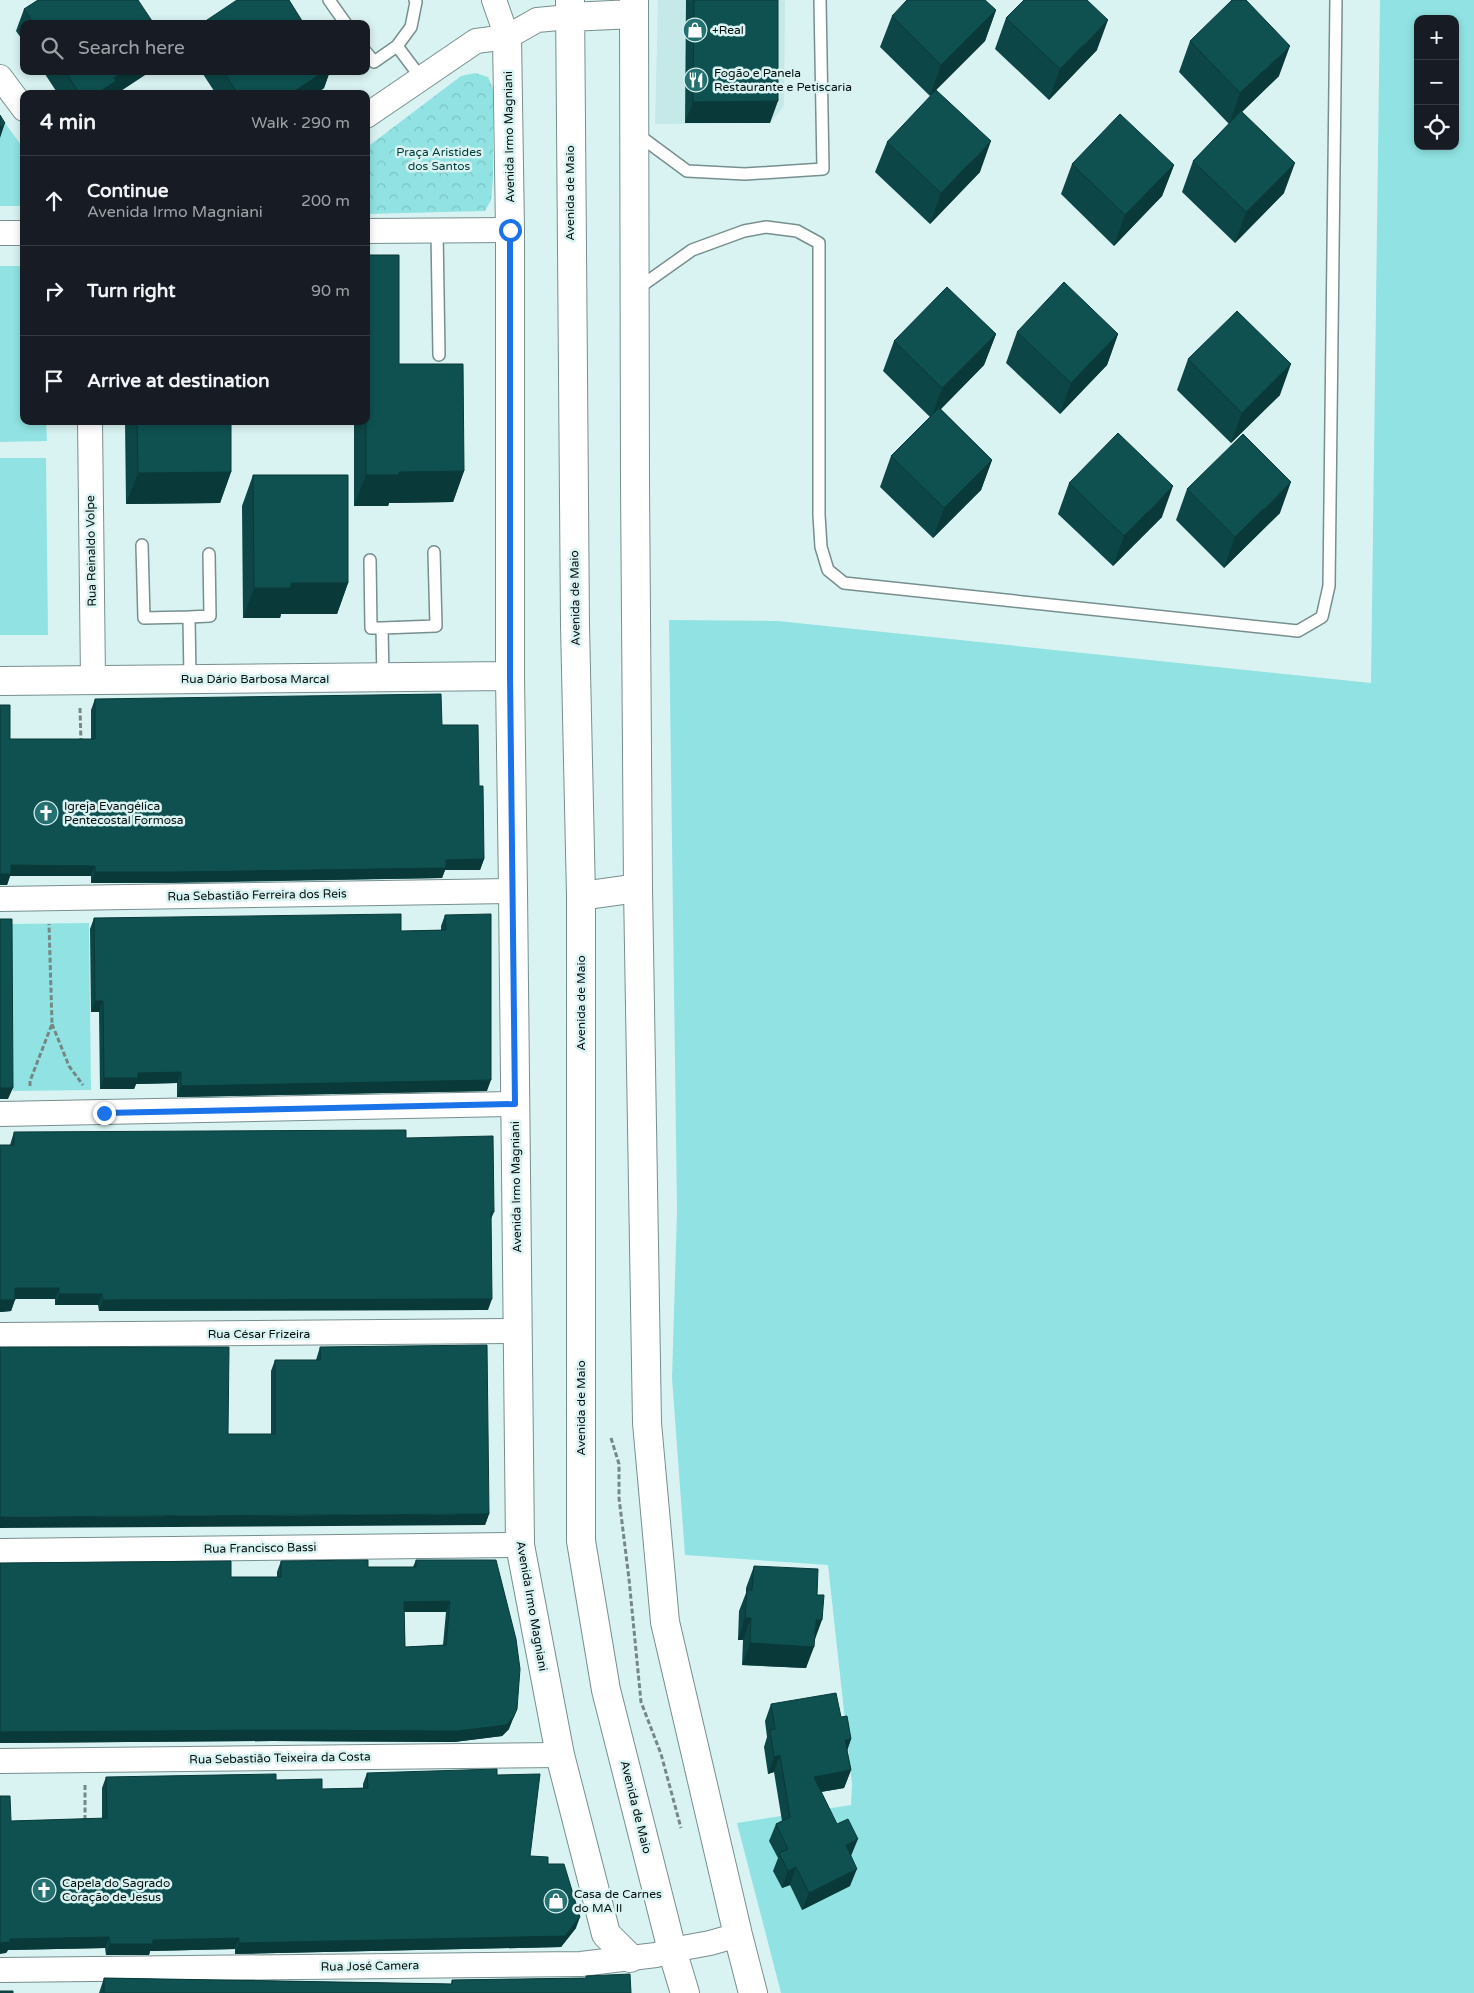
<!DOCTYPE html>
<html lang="en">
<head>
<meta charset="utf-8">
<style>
  :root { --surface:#171b24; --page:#20242c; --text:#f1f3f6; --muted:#9ea1a6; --line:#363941 }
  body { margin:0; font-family:"Varela Round",sans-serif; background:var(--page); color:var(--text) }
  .controls { position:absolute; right:15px; top:15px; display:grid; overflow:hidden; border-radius:10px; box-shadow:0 2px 8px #0003 }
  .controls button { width:45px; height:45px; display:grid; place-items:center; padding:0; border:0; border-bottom:1px solid var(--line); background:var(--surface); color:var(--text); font:25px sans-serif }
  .stop { position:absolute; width:15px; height:15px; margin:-11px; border:4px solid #1a73e8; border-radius:50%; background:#fff }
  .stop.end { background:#1a73e8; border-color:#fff; box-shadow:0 1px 5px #0008 }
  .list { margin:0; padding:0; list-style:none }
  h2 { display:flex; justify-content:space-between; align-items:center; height:65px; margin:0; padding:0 20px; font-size:21px }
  h2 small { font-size:16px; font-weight:400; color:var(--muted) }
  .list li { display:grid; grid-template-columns:32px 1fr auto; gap:15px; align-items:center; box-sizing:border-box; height:90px; padding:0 20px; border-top:1px solid var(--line) }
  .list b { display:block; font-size:19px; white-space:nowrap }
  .list p { margin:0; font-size:16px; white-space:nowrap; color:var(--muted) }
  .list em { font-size:16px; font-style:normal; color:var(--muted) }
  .icon { flex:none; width:28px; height:28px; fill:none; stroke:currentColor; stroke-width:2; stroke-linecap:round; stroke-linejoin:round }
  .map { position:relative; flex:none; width:1474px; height:1993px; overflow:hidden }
  .search { position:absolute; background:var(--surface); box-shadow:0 2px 8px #0003; left:20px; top:20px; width:350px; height:55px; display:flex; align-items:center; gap:12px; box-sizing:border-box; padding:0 18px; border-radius:10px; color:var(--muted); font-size:19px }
  .panel { position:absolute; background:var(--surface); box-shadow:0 2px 8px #0003; left:20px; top:90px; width:350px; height:335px; border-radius:10px }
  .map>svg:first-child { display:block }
</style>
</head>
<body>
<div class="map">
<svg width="1474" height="1993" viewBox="0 0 1474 1993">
  <defs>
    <pattern id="park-crowns" width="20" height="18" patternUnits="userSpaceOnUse" patternTransform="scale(1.25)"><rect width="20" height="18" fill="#91e3e3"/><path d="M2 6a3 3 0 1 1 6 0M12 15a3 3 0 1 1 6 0" fill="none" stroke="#7cc2c2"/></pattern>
  </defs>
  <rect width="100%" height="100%" fill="#d9f3f2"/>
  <path fill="#c5e9e8" d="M658,0H785L784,106L770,123L655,124Z"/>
  <path fill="#91e3e3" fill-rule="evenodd" d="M1380,0H1474V1993H781L737,1823L851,1805L852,1784L828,1565L685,1555L672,1378L677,1211L669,620L778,621L1371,683ZM1418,19H1455V146H1418Z
    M0,116L24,149V206H0Z
    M0,266H24V421H46L47,441L0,442Z
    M0,458H46L48,635H0Z
    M89,923L91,1090L13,1091L11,924Z"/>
  <path fill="url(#park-crowns)" d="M475,73L488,77L493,89V179L491,200L485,211L366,214V148L461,76Z"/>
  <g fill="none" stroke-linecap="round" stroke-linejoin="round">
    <g stroke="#778f8e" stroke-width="14">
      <path id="lane" d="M329,0L346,24
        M415,0L416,2L411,27L397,46L421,78
        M366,52L374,62L397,46
        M637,134L687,171L745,174L823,169L820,0
        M437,231L439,355
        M637,289L692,250L744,231L766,227L797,231L819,243V515L821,547L828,570L844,583L1298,631L1322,617L1329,586L1336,0
        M142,545L144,618L189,617
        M370,560L371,628H382L383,678
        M382,628L436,626L434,552
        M190,679L189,617L210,616L209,554"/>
    </g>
    <g stroke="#778f8e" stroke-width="26">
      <path id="street" d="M494,0L507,37
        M0,77L24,109
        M366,116L476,41L507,37L537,20L569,17
        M366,231L510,230
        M0,233H24
        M90,421L93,680
        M0,899L513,891
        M0,1114L515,1104
        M0,1335L518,1331
        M0,1551L520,1545
        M0,1761L560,1755
        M0,1970L581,1964L656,1955L672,1950L710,1943L738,1935"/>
    </g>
    <g stroke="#778f8e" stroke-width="30">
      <path id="secondary" d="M507,37L510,230V676L513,891L520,1545L560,1755L606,1934L630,1958
        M0,681L510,676"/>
    </g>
    <g stroke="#778f8e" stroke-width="30">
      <path id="primary" d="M570,0L575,625L581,896V1541L606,1690L672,1950L685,1993
        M634,0L635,482L638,888L647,1423L665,1622L738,1935L753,1993
        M569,17L634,14
        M581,896L638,888"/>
    </g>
    <path stroke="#758786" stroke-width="3" stroke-dasharray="5 2.5" stroke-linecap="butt" d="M80,708L81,742
      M52,1024L69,1066L83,1085
      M30,1086V1081L52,1024L49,924
      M611,1438L619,1464V1498L629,1579L641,1702L661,1754L681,1828
      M85,1785V1822"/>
    <use href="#lane" stroke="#fff" stroke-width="11"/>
    <use href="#street" stroke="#fff" stroke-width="24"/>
    <use href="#secondary" stroke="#fff" stroke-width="28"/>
    <use href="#primary" stroke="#fff" stroke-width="28"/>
  </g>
  <path fill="#0d4646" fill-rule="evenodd" d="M686,0H778L770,123H685Z
    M24,9L154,24H24V42L16,31Z
    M996,10L985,41L930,96L880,47L892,16Z
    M1006,18L1097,50L1049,100L995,49Z
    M1190,41L1279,76L1242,112L1284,193L1235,243L1182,192L1193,161L1229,124L1179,72Z
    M43,71H151L116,94H58Z
    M201,71H330L324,88L316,94H216Z
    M887,142L980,172L930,224L875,172Z
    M1072,164L1174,165L1162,196L1114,246L1061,194Z
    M1017,332L1118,334L1107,365L1060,414L1006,363Z
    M996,334L984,365L941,409L992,460L981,490L933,538L880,487L891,456L930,417L883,371L894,341Z
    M1188,359L1280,395L1231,443L1177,390Z
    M399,364L464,471L453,502L389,503L388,506H354V421H366Z
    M125,421H231V472L220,503L126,504Z
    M253,475L348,583L337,614H281L280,618H243L242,506Z
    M1069,483L1162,517L1113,566L1058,514Z
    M1187,489L1280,513L1224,568L1176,520Z
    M95,699L442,725L479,786L484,859L480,870H445L442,878L172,883H91V876H10L7,885H0V705L10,739H91V710Z
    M445,915L487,1091L177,1097V1083L136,1084L134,1089H100L99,1012H91L90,929L94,918L401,931L441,930V926Z
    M14,1132L406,1138L494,1212L491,1219L488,1310L99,1311L98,1305H55V1299H15L11,1311L0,1312V1145H10Z
    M320,1347L489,1514L485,1525L228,1434H271V1371L275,1360H316Z
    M416,1560H496L509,1729L502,1736L454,1742L272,1741L0,1743V1563L231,1577H277V1572L281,1561L368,1567H413ZM404,1612H446L443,1645L405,1647Z
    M754,1566L814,1642L806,1668L742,1665L743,1640H738L739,1611L746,1593V1588Z
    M771,1704L841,1717L851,1739L847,1751L851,1770L844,1788L821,1792L851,1856L850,1886L802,1910L790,1885L782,1888L773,1871L778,1858L769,1841L776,1824L782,1821L774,1772L768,1774L764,1747L767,1737L765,1721Z
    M367,1773L497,1775L530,1856L548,1864L576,1928L561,1947L235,1954V1949L150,1951L149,1955H106L105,1948L8,1950L6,1953L11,1821L102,1819V1788L106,1777L276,1780L322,1789L363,1788V1784Z
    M586,1976L631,1993H99L104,1978L451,1984L452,1980L586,1978Z"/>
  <path fill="#0a3939" d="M996,10L985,41L930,96L941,65Z
    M1108,20L1097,50L1049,100L1060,69Z
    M1290,46L1279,76L1229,124L1240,93Z
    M125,71H151L116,94H96L114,78Z
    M325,71H330L324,88L316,94H290Z
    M778,101L770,123H685L693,102Z
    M5,123L0,138V127Z
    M991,141L980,172L930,224L941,193Z
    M1295,163L1284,193L1235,243L1246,212Z
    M1174,165L1162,196L1114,246L1125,215Z
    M996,334L984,365L931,419L942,388Z
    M1118,334L1107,365L1060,414L1071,383Z
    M1291,364L1280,395L1231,443L1242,413Z
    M992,460L981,490L933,538L944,508Z
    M464,471L453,502L389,503L388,506H354L366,475L399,472Z
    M231,472L220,503L126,504L138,473Z
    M1291,482L1280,513L1224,568L1235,537Z
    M1173,486L1162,517L1113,566L1124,536Z
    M291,583H348L337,614H281L280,618H243L254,588Z
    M484,859L480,870H445L442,878L91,883L95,872L446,860Z
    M11,865L95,866L91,876H10L7,885H0V874Z
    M95,1001H103L99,1012H91Z
    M181,1072L177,1083L136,1084L134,1089H100L104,1078L138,1073Z
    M491,1080L487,1091L177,1097L181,1086Z
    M0,1088H13L8,1099H0Z
    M15,1288H59L55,1299H11Z
    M59,1294H102L98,1305H55Z
    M492,1299L488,1310L99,1311L103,1300Z
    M0,1300H15L11,1311L0,1312Z
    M489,1514L485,1525L0,1528V1517Z
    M450,1601L446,1612H400L404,1602Z
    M745,1618H751L743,1640H738Z
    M816,1620H822L814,1642Z
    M750,1643L814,1647L806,1668L742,1665Z
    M517,1709L509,1729L502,1736L454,1742L272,1741L0,1743V1732Z
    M851,1739L845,1756V1740Z
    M780,1755L774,1772L768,1774L774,1757Z
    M851,1770L844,1788L808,1794L814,1777Z
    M858,1839L851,1856L846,1845Z
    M796,1867L790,1885L782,1888L788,1871Z
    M857,1869L850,1886L802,1910L809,1893Z
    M580,1917L576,1928L561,1947L235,1954L239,1943Z
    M109,1937L105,1948L8,1950L6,1953L0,1954V1943L10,1939Z
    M239,1938L235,1949L150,1951L149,1955H106L110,1944L153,1940Z"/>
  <path fill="#0f5151" stroke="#0a3939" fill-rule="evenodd" d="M38,0H138L154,24H34L24,9Z
    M237,0H289L304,24H201Z
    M694,0H778V101L693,102Z
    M907,0H985L996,10L941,65L892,16Z
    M1024,0H1087L1108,20L1060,69L1006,18Z
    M1232,0H1246L1290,46L1240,93L1190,41Z
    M65,71H125L114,78L116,81L96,94H80Z
    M223,71H325L290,94H238Z
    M936,90L991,141L941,193L887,142Z
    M1241,111L1295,163L1246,212L1193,161Z
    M1120,114L1174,165L1125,215L1072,164Z
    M0,115L5,123L0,127Z
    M366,255H399V364H463L464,471L399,472V475H366Z
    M1064,282L1118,334L1071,383L1017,332Z
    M947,287L996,334L942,388L894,341Z
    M1237,311L1291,364L1242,413L1188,359Z
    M939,408L992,460L944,508L891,456Z
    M137,421H231V472L138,473Z
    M1118,433L1173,486L1124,536L1069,483Z
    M1243,434L1291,482L1235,537L1187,489Z
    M253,475H348V583H291V588H254Z
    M441,694L442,725H478L479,786H483L484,859L446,860V868L176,872H95V866L11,865V874H0V705H10V739H95V699Z
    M401,914V931L446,930L445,915L491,914V1080L181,1086V1072L138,1073V1078H104L103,1001H95L94,918Z
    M0,919H12L13,1088H0Z
    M406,1130V1138L493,1136L494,1212H491L492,1299L103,1300L102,1294H59V1288H15V1300H0V1145H14V1132Z
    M487,1345L489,1514L0,1517V1347H229L228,1434H275V1360H321L320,1347Z
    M368,1560V1567H416V1560H496L516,1639L520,1669L517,1709L513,1718L506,1725L458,1731L276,1730L0,1732V1563L231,1561V1577H281V1561ZM450,1601L446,1645L405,1647L404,1602Z
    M754,1566L818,1569L817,1595H824L822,1620H816L814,1647L750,1643L751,1618H745L747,1590H752Z
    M836,1693L841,1717L847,1716L851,1739L845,1740L851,1770L814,1777L837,1824L848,1819L858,1839L846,1845L857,1869L809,1893L796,1867L788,1871L779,1853L788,1849L776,1824L790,1817L780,1755L774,1757L770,1730L775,1729L771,1704Z
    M497,1769V1775L540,1774L530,1856L548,1857V1864H564L580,1917L565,1936L239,1943V1938L153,1940V1944H110L109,1937L10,1939V1942L0,1943V1796H10L11,1821L107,1818L106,1777L276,1774V1780L322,1779V1789L368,1788L367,1773Z
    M630,1974L631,1993H104V1978L452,1984V1980L586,1978V1976Z
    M0,1991H13V1993H0Z"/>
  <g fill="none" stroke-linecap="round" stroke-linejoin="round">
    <path stroke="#1a73e8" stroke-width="6" d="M104,1113L515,1104L510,676V230"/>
  </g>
  <defs>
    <g id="shop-disc" transform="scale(1.25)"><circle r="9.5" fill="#257070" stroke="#d9f3f2"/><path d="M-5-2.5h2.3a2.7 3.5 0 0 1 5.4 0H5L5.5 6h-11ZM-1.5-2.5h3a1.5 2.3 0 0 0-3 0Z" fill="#fff"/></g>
    <g id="restaurant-disc" transform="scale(1.25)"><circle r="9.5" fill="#257070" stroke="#d9f3f2"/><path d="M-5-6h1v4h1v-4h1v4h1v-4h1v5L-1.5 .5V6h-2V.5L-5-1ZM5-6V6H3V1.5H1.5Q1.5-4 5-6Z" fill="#fff"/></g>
    <g id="church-disc" transform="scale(1.25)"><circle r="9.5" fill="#257070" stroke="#d9f3f2"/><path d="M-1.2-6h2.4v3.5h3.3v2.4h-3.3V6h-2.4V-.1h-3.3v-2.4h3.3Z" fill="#fff"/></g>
  </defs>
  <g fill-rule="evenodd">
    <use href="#shop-disc" x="695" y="30"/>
    <use href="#restaurant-disc" x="696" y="80"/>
    <use href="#church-disc" x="46" y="813"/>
    <use href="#church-disc" x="44" y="1890"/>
    <use href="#shop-disc" x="556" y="1901"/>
  </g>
  <g text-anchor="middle" stroke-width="5" stroke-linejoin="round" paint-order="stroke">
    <g font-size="12" fill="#060f0f" stroke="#d9f3f2" text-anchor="start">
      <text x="712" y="34">+Real</text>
      <text x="714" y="77">Fogão e Panela<tspan x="714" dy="14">Restaurante e Petiscaria</tspan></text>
      <text x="64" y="810">Igreja Evangélica<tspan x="64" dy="14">Pentecostal Formosa</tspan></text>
      <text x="62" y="1887">Capela do Sagrado<tspan x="62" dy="14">Coração de Jesus</tspan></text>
      <text x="574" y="1898">Casa de Carnes<tspan x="574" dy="14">do MA II</tspan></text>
    </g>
    <g font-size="12" fill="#060f0f" stroke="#d9f3f2">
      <text transform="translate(509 137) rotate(-91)" y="4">Avenida Irmo Magniani</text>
      <text transform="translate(570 193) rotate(-90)" y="4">Avenida de Maio</text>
      <text transform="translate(91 551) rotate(-91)" y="4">Rua Reinaldo Volpe</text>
      <text transform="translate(575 598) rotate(-91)" y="4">Avenida de Maio</text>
      <text x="255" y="683">Rua Dário Barbosa Marcal</text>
      <text transform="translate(257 895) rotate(-1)" y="4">Rua Sebastião Ferreira dos Reis</text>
      <text transform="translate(581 1003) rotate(-90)" y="4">Avenida de Maio</text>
      <text transform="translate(516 1187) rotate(-91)" y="4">Avenida Irmo Magniani</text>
      <text x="259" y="1338">Rua César Frizeira</text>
      <text transform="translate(581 1408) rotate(-90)" y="4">Avenida de Maio</text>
      <text transform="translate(260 1548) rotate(-1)" y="4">Rua Francisco Bassi</text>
      <text transform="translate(532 1606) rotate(80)" y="4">Avenida Irmo Magniani</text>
      <text transform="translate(280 1758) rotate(-1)" y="4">Rua Sebastião Teixeira da Costa</text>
      <text transform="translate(636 1807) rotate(76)" y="4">Avenida de Maio</text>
      <text transform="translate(370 1966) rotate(-1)" y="4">Rua José Camera</text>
    </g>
    <g font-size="12" fill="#013a3a" stroke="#d9f3f2">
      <text x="439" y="156">Praça Aristides<tspan x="439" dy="14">dos Santos</tspan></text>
    </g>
  </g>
</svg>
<div class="controls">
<button>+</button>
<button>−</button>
<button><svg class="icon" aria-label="locate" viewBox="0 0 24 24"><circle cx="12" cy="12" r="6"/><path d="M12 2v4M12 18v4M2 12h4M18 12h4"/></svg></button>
</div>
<div class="stop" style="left:510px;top:230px"></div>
<div class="stop end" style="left:104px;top:1113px"></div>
<div class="search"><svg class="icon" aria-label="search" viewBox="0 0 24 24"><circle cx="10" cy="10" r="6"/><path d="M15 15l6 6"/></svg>Search here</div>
<section class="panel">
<h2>4 min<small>Walk · 290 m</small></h2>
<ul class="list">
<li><svg class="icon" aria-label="ahead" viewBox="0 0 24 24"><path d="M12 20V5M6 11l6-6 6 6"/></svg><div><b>Continue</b><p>Avenida Irmo Magniani</p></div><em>200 m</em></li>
<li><svg class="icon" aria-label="right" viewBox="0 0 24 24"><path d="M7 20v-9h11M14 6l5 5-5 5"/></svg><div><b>Turn right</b></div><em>90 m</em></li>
<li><svg class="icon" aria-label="arrive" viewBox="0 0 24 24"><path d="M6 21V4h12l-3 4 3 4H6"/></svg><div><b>Arrive at destination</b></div></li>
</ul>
</section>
</div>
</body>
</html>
